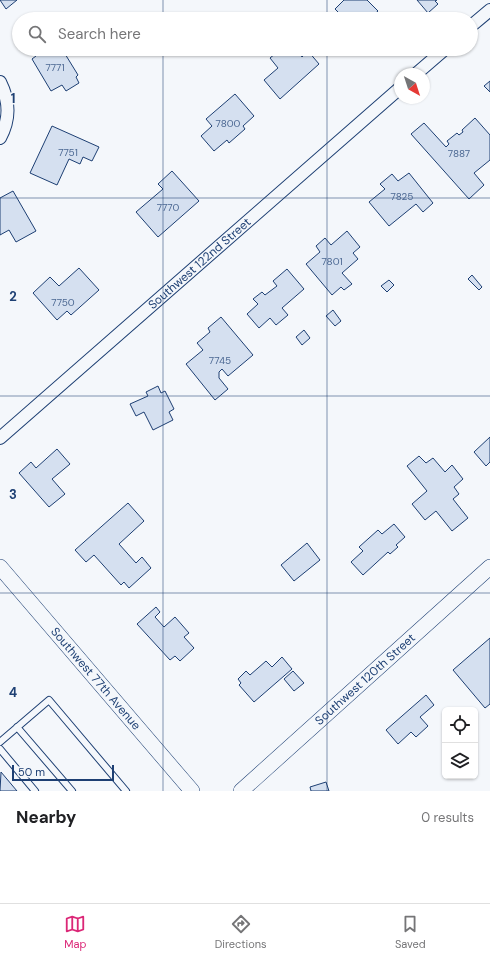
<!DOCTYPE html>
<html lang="en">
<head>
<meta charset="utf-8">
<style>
  :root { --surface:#fff; --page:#f6f6f6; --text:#202124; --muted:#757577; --line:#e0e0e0; --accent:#db2777 }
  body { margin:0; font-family:"DM Sans",sans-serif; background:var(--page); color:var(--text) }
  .controls { position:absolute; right:12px; bottom:12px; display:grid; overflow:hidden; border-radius:6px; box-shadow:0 1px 3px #0004 }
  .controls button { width:36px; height:36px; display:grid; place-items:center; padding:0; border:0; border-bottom:1px solid var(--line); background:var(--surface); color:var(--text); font:20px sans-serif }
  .compass { position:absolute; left:394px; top:68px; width:36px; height:36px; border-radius:50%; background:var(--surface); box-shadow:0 1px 3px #0004; rotate:141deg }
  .scale { position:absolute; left:12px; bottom:10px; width:102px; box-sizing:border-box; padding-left:4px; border:2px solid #1d3f73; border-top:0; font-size:11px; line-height:14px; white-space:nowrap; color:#1d3f73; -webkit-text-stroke:3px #f4f7fb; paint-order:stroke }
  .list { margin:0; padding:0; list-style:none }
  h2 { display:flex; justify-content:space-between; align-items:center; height:52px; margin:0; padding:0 16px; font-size:17px }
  h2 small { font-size:13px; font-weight:400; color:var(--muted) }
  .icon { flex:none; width:22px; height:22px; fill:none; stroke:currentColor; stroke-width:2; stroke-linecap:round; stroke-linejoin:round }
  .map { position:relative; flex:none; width:490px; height:791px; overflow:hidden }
  .search { position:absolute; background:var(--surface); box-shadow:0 1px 3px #0004; left:12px; right:12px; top:12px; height:44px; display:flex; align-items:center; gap:10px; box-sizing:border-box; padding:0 14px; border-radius:22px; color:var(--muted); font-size:15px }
  .sheet { height:112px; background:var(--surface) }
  nav { display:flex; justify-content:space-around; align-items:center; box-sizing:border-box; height:56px; border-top:1px solid var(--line); background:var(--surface); font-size:11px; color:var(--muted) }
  nav a { display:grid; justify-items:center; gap:2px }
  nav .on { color:var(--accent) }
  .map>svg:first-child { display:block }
</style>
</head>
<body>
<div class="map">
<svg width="490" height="791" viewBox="0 0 490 791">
  <rect width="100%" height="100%" fill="#f4f7fb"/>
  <path fill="#d5e0f0" stroke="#1d3f73" d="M0,0H17L6,9Z
    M344,0H367L378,11L369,19H332L339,13L335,9Z
    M417,0H437L435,1L438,4L428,13Z
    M32,49H62L78,75L76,77L79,83L66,91L62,85L51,91L32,59L36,56Z
    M281,49H296L302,57L308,51L319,64L280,99L264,80L278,68L270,58Z
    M490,81V92L484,86Z
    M235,94L254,116L243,126L245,129L229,143L227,140L214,151L201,136L212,126L206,119Z
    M475,118L490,135V160L474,173L484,185L469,199L411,134L424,123L446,147L449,144L447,141L457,133L459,135L463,132L462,130Z
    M52,126L99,147L92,161L83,157L80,164L69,159L57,185L30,173Z
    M172,171L199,201L158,237L136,212L163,189L158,184Z
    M409,173L433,203L423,212L416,204L389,226L369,202L385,189L380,184L392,174L398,181Z
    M13,191L36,231L16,242L9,230L0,235V198Z
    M347,231L360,247L353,253L358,259L342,273L352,284L344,290L341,287L332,295L306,264L320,252L316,246L325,238L331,245Z
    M79,268L99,290L71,315L67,311L57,320L33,293L50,277L59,286Z
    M287,269L304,289L282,308L288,315L276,325L270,318L259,328L247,314L258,304L253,299L262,292L265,295L277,286L273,281Z
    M472,275L482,287L479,290L468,279Z
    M389,280L394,285L387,292L381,286Z
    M333,310L341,321L335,326L326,316Z
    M221,317L253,355L228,376L222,369L219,372V378L228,389L215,400L186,364L203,350L197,343L210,332L208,328Z
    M304,330L310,338L302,345L296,337Z
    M158,386L161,393L165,391L174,409L169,412L173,420L153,430L144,412L136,416L130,404L148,396L146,392Z
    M490,437V462L486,466L474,452Z
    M57,449L70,464L52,479L65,494L49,507L19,473L31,462L36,468Z
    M419,456L426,463L433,458L445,472L452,465L463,479L454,487L459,494L453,499L468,518L452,531L436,511L425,520L412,504L427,491L407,466Z
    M128,503L144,521L119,544L136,563L142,557L151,568L129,588L124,582L121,585L94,555L86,562L75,550Z
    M394,524L405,537L396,545L398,547L390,554L388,552L363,575L351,562L363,551L359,547L378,530L382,534Z
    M307,543L320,560L294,581L281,565Z
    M156,607L160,612L155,617L164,627L175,617L189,633L184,637L194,648L180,661L175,656L170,660L137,624Z
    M490,638V704L485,708L453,670Z
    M282,657L292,669L254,702L239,685L241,683L238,679L246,671L250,675L266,661L272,667Z
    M293,671L304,683L294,691L284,679Z
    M426,695L434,705L420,717L428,726L416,737L411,732L398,744L386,730Z
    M1,772L17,791H0Z
    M326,782L329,791H311L310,787Z"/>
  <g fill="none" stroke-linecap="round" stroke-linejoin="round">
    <g stroke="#1d3f73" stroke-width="8">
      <path id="service" d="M17,727L72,791
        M0,742L49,700L126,791
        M0,749L35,791"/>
    </g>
    <g stroke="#1d3f73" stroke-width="14">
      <g id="minor">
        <path d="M471,26L490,10"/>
        <path d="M416,74L445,49"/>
        <path d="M0,82C10,102 10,119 0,138"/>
        <path id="s1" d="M0,438L400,88"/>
      </g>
    </g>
    <g stroke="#1d3f73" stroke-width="16">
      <g id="tertiary">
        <path id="s2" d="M0,567L192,791"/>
        <path id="s3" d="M241,791L490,567"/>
      </g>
    </g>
    <use href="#service" stroke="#f4f7fb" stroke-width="6"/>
    <use href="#minor" stroke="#f4f7fb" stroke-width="12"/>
    <use href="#tertiary" stroke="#f4f7fb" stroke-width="15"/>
  </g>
  <path fill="none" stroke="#1d3f73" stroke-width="1" stroke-opacity="0.55" d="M163,0V19M327,0V19M163,49V791M327,49V791M0,198H490M0,396H490M0,593H490"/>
  <g text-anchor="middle" stroke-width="3" stroke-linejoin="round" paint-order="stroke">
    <g font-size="10" fill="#4b6792">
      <text x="55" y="71">7771</text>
      <text x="228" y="127">7800</text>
      <text x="68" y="156">7751</text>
      <text x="459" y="157">7887</text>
      <text x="402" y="200">7825</text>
      <text x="168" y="211">7770</text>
      <text x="332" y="265">7801</text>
      <text x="63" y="306">7750</text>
      <text x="220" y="364">7745</text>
    </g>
    <g font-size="12" fill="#1d3f73" stroke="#f4f7fb">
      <text dy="4" stroke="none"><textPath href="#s1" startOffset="265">Southwest 122nd Street</textPath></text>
      <text dy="4" stroke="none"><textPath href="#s3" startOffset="167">Southwest 120th Street</textPath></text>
      <text dy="4" stroke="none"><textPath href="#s2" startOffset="147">Southwest 77th Avenue</textPath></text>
    </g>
  </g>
  <g font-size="13" text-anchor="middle" font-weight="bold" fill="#1d3f73" stroke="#f4f7fb" stroke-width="3" stroke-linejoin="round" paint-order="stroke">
    <text x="13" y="103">1</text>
    <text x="13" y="301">2</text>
    <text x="13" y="499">3</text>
    <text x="13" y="697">4</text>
  </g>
</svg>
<div class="controls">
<button><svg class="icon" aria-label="locate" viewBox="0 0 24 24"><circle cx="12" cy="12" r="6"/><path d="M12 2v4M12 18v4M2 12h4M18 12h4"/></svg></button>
<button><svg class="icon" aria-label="layers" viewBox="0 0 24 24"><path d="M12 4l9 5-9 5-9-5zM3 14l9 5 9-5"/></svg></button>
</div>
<svg class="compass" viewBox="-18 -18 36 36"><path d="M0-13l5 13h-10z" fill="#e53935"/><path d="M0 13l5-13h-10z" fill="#757577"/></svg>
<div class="scale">50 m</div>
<div class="search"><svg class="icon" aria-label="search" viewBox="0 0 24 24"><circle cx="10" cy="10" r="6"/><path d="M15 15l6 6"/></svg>Search here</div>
</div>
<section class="sheet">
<h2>Nearby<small>0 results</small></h2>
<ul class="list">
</ul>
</section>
<nav>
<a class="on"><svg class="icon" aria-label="map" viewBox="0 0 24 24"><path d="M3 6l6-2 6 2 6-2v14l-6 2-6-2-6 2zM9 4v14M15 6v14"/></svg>Map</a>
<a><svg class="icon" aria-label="directions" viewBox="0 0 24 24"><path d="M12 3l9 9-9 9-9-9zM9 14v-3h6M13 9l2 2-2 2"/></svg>Directions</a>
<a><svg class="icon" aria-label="saved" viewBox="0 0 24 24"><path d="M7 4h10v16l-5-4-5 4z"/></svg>Saved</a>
</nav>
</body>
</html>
